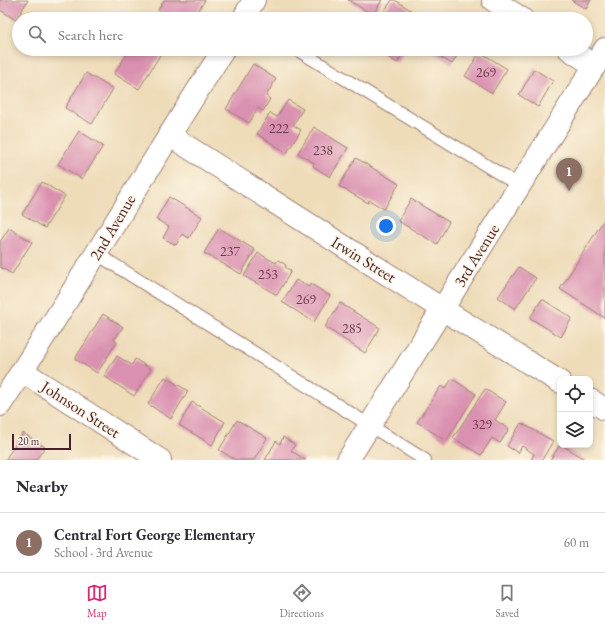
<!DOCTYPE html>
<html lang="en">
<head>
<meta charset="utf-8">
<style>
  :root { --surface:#fff; --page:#f2f2f3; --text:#2b2b33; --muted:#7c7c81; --line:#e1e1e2; --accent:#db2777 }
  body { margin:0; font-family:"EB Garamond",serif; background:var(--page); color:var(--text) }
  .controls { position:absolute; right:12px; bottom:12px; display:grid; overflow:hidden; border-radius:8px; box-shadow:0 2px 6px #0003 }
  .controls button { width:36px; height:36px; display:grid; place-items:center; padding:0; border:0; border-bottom:1px solid var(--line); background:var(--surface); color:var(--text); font:20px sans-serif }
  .scale { position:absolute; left:12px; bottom:10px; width:59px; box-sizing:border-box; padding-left:4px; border:2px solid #4a1f2b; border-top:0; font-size:11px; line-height:14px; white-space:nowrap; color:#4a1f2b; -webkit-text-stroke:3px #fcf5e5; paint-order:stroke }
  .you { position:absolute; left:386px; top:226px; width:14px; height:14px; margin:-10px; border:3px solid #fff; border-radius:50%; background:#1a73e8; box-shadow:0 0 0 6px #1a73e833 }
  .badge { display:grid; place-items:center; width:26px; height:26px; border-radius:50%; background:var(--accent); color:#fff; font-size:13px; font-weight:700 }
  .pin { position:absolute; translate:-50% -33px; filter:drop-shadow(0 1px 2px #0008) }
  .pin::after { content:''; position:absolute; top:21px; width:14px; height:12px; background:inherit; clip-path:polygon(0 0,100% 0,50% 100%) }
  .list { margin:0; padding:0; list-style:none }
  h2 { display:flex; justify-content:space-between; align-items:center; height:52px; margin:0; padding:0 16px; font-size:17px }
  h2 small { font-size:13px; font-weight:400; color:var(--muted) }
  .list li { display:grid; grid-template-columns:26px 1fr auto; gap:12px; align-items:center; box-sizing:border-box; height:60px; padding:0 16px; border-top:1px solid var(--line) }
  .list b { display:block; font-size:15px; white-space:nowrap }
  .list p { margin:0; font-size:13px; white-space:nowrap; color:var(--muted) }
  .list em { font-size:13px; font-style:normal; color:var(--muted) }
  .icon { flex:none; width:22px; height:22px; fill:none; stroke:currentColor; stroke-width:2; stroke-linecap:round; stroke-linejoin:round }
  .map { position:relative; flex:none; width:605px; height:460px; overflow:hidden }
  .search { position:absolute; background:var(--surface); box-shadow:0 2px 6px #0003; left:12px; right:12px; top:12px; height:44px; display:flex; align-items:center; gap:10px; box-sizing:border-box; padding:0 14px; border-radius:22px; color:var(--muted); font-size:15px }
  .sheet { height:112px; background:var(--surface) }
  nav { display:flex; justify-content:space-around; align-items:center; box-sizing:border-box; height:56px; border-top:1px solid var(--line); background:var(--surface); font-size:11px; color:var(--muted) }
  nav a { display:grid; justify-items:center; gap:2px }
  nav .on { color:var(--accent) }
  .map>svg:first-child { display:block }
</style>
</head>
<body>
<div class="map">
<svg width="605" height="460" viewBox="0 0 605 460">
  <rect width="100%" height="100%" fill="#fcf5e5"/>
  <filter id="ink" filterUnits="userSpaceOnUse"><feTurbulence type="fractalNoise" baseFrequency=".025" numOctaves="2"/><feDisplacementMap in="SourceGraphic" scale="8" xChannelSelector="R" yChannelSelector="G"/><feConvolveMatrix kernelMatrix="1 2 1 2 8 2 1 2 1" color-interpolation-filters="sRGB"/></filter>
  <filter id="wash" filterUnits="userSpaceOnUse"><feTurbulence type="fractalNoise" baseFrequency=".012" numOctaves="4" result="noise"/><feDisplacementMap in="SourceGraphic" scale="16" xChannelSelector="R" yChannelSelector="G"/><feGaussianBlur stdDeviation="0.9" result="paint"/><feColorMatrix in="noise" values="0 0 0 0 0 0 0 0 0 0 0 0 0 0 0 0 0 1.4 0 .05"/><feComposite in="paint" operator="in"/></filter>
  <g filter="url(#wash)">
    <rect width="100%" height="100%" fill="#eedcb9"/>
    <g id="blocks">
      <path fill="#da91b1" d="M0,0H28L16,20L0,10Z
        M164,0H205L193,19H172L158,10Z
        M348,0H382L373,15Z
        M392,0H395L424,19H379Z
        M571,0H591L586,9Z
        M130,49H150L160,55L139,89L114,74Z
        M376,49H406L397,63Z
        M427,49H461L452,64Z
        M480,52L507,69L492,93L465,76Z
        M253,64L276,79L266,96L270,99L263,111L258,108L249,123L226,109Z
        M534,69L553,81L538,107L519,95Z
        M86,73L113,89L92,124L65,108Z
        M288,100L303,109L293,125L301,130L287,153L257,134L270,113L277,117Z
        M314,127L348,148L330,177L313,166L314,163L298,153Z
        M79,131L103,146L82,179L58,164Z
        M356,158L399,184L384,209L369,200L368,203L339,186Z
        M42,182L65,196L45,228L22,214Z
        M169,197L202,217L189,238L182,234L176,245L163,238L169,227L156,219Z
        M411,199L449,222L437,244L398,221Z
        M605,218V318L560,289Z
        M9,228L32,242L12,274L0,267V242Z
        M219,228L255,250L241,274L204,253Z
        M258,253L276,263L278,260L286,265L285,267L291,271L277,295L244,276Z
        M519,267L536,278L515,309L498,297Z
        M296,280L309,287L311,284L330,296L314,322L282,302Z
        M542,299L572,318L561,337L530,318Z
        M340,303L380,328L365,353L325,327Z
        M103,314L123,327L114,340L117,342L97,373L75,359Z
        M117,356L132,365L135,359L151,369L134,396L104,376Z
        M165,377L188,391L171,419L148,404Z
        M452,379L476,394L446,441L417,422L441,386L445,389Z
        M485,389L506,402L495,420L509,429L500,443L492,438L481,455L453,438Z
        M192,402L225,422L212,445L179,425Z
        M237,420L267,438L254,460H236L219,450Z
        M521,423L553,441L542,460H531L534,454L522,446L518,453L507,446Z
        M23,433L45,447L36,460H5Z
        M283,437L295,445L291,451L306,460H265L276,441L280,444Z
        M560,445H562L586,460H550Z"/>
    </g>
  </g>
  <g filter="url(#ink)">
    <use href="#blocks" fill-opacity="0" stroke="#9c7e72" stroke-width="1"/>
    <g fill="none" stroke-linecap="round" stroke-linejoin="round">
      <g stroke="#9c7e72" stroke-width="14">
        <path id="service" d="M296,49L520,186
          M97,254L425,460"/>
      </g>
      <g stroke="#9c7e72" stroke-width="24">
        <path id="minor" d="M493,0L522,19
          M243,19L254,0
          M569,49L595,66
          M169,135L442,309L560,382
          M22,371L160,460
          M590,400L605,409
          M0,405C77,288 148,167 224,49
          M348,460L605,49"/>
      </g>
      <use href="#service" stroke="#fff" stroke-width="12"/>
      <use href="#minor" stroke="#fff" stroke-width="22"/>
    </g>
  </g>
  <g text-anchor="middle" stroke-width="3" stroke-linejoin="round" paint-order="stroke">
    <g font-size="14" fill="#6e3c4c">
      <text x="486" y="77">269</text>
      <text x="279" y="133">222</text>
      <text x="323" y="155">238</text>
      <text x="230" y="256">237</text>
      <text x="268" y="279">253</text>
      <text x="306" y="304">269</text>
      <text x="352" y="333">285</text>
      <text x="482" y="429">329</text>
    </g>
    <g font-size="16" fill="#4a1f2b" stroke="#fcf5e5">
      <text transform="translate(112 227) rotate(-59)" y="6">2nd Avenue</text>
      <text transform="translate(476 255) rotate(-58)" y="6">3rd Avenue</text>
      <text transform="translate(364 259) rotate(32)" y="6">Irwin Street</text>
      <text transform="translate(81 409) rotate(33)" y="6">Johnson Street</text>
    </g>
  </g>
</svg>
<div class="controls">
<button><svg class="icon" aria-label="locate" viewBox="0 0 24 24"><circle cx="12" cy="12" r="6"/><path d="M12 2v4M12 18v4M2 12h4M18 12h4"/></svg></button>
<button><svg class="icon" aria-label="layers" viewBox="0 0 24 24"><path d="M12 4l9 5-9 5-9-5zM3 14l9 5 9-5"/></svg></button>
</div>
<div class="scale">20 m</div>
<div class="you"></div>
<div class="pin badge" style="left:569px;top:191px;background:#8d6e63">1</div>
<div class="search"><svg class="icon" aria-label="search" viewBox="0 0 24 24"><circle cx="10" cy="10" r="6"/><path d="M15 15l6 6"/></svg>Search here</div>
</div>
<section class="sheet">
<h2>Nearby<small></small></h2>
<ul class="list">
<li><span class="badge" style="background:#8d6e63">1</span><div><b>Central Fort George Elementary</b><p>School · 3rd Avenue</p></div><em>60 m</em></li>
</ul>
</section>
<nav>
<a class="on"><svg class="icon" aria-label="map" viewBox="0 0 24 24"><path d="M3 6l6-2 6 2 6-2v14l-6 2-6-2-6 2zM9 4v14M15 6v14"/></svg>Map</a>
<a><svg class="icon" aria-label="directions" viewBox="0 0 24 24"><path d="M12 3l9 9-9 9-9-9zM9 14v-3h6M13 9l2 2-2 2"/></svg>Directions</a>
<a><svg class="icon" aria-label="saved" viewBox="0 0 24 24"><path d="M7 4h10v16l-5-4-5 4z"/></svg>Saved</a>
</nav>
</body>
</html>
